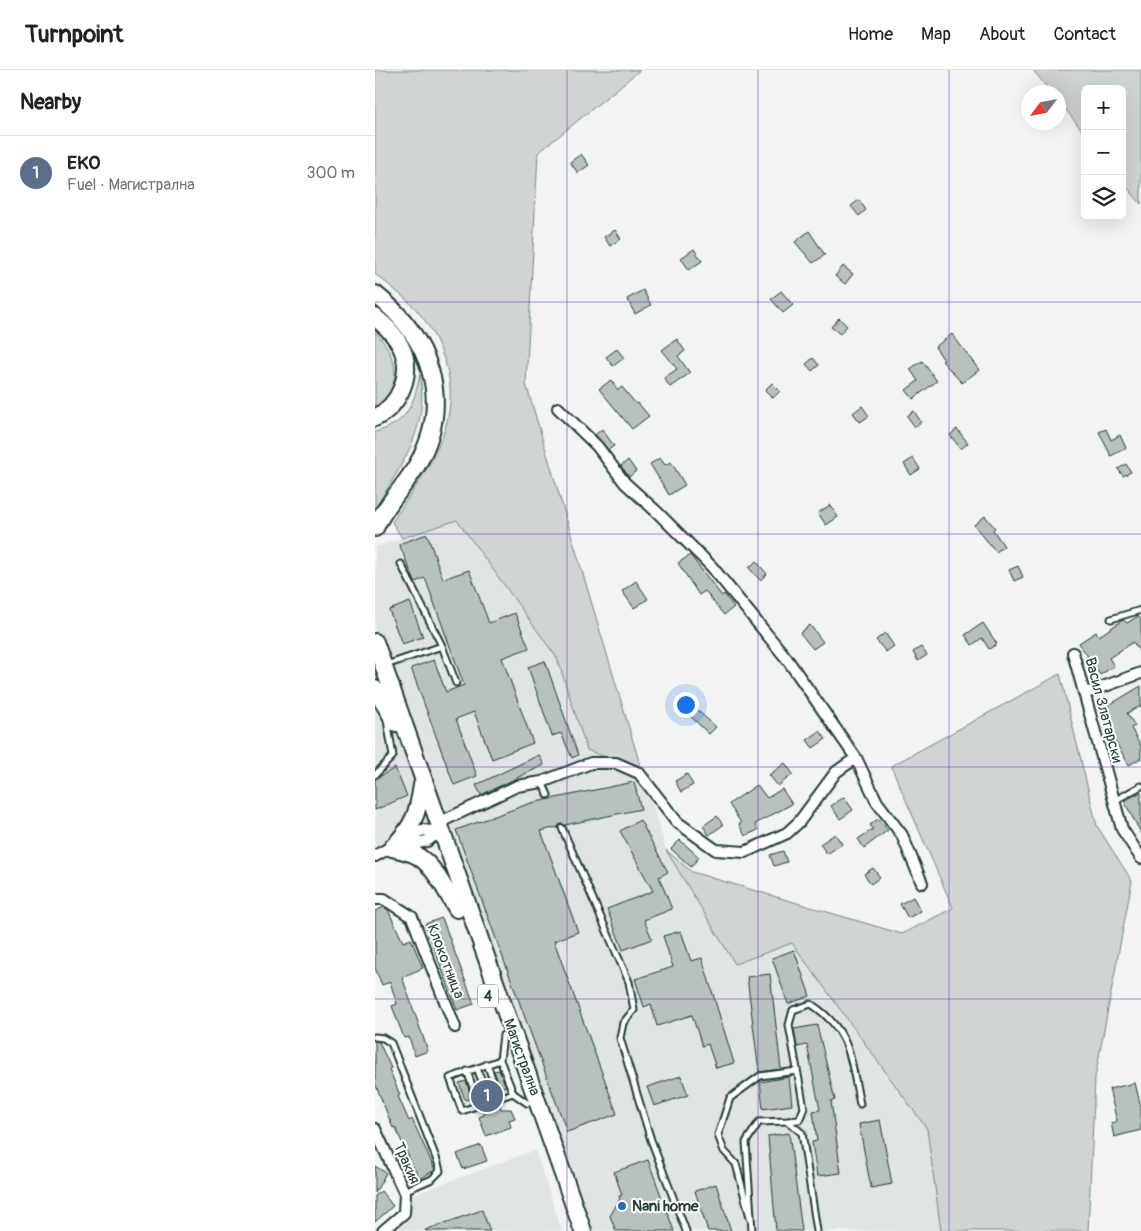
<!DOCTYPE html>
<html lang="en">
<head>
<meta charset="utf-8">
<style>
  :root { --surface:#fff; --page:#f6f6f6; --text:#202124; --muted:#757577; --line:#e0e0e0; --accent:#db2777 }
  body { margin:0; font-family:Pangolin,sans-serif; background:var(--page); color:var(--text) }
  .controls { position:absolute; right:15px; top:15px; display:grid; overflow:hidden; border-radius:8px; box-shadow:0 5px 20px #0002 }
  .controls button { width:45px; height:45px; display:grid; place-items:center; padding:0; border:0; border-bottom:1px solid var(--line); background:var(--surface); color:var(--text); font:25px sans-serif }
  .compass { position:absolute; left:646px; top:15px; width:45px; height:45px; border-radius:50%; background:var(--surface); box-shadow:0 5px 20px #0002; rotate:238deg }
  .you { position:absolute; left:310px; top:634px; width:18px; height:18px; margin:-12px; border:4px solid #fff; border-radius:50%; background:#1a73e8; box-shadow:0 0 0 8px #1a73e833 }
  .badge { display:grid; place-items:center; width:32px; height:32px; border-radius:50%; background:var(--accent); color:#fff; font-size:16px; font-weight:700 }
  .pin { position:absolute; translate:-50% -50%; border:2px solid #fff; box-shadow:0 1px 5px #0006 }
  .list { margin:0; padding:0; list-style:none }
  h2 { display:flex; justify-content:space-between; align-items:center; height:65px; margin:0; padding:0 20px; font-size:21px }
  h2 small { font-size:16px; font-weight:400; color:var(--muted) }
  .list li { display:grid; grid-template-columns:32px 1fr auto; gap:15px; align-items:center; box-sizing:border-box; height:75px; padding:0 20px; border-top:1px solid var(--line) }
  .list b { display:block; font-size:19px; white-space:nowrap }
  .list p { margin:0; font-size:16px; white-space:nowrap; color:var(--muted) }
  .list em { font-size:16px; font-style:normal; color:var(--muted) }
  .icon { flex:none; width:28px; height:28px; fill:none; stroke:currentColor; stroke-width:2; stroke-linecap:round; stroke-linejoin:round }
  .map { position:relative; flex:none; width:766px; height:1161px; overflow:hidden }
  header { display:flex; align-items:center; gap:30px; box-sizing:border-box; height:70px; padding:0 25px; background:var(--surface); border-bottom:1px solid var(--line) }
  header strong { font-size:24px }
  nav { display:flex; gap:28px; margin-inline-start:auto; font-size:18px }
  main { display:flex }
  aside { flex:1; background:var(--surface) }
  .map>svg:first-child { display:block }
</style>
</head>
<body>
<header>
<strong>Turnpoint</strong>
<nav><a>Home</a><a>Map</a><a>About</a><a>Contact</a></nav>
</header>
<main>
<aside>
<h2>Nearby<small></small></h2>
<ul class="list">
<li><span class="badge" style="background:#5c6f8a">1</span><div><b>EKO</b><p>Fuel · Магистрална</p></div><em>300 m</em></li>
</ul>
</aside>
<div class="map">
<svg width="766" height="1161" viewBox="0 0 766 1161">
  <rect width="100%" height="100%" fill="#f2f3f3"/>
  <filter id="ink" filterUnits="userSpaceOnUse"><feTurbulence type="fractalNoise" baseFrequency=".02" numOctaves="2"/><feDisplacementMap in="SourceGraphic" scale="10" xChannelSelector="R" yChannelSelector="G"/><feConvolveMatrix kernelMatrix="1 2 1 2 8 2 1 2 1" color-interpolation-filters="sRGB"/></filter>
  <g filter="url(#ink)">
    <path fill="#e0e4e3" d="M81,450L182,588L212,679L267,701L291,780L360,894L417,873L552,1059L566,1161H211L70,755L0,784V477Z
      M160,1080L187,1161H12L33,1127Z"/>
    <path fill="#ced5d3" stroke="#768984" d="M0,0H265L163,83L151,314L267,701L212,680L182,588L82,450L27,468L17,452C53,398 94,348 66,281C59,263 49,247 35,233C24,223 12,213 0,204Z
      M658,0H766V134L747,111V19H710V64L684,31V22H676Z
      M0,262C23,286 30,316 0,338Z
      M45,304C54,360 27,393 0,439V362C32,354 39,334 45,304Z
      M685,604L722,756L757,811L720,1008L713,1161H566L552,1059L417,873L360,894L291,780L317,802L527,864L578,838L516,696Z"/>
    <path fill="#b7c1bd" stroke="#1f3d34" d="M206,84L214,95L203,103L195,92Z
      M484,130L491,140L484,146L476,136Z
      M240,160L246,169L235,176L229,167Z
      M434,161L450,185L438,193L420,172Z
      M319,179L327,191L314,200L306,188Z
      M468,196L478,204L470,214L460,206Z
      M268,220L276,235L260,244L252,229Z
      M406,221L418,235L408,243L396,229Z
      M464,248L472,256L465,264L456,257Z
      M577,264L604,300L587,313L567,291L569,290L560,277Z
      M302,269L310,281L303,286L315,303L295,317L289,308L302,299L287,280Z
      M242,279L249,288L238,296L231,287Z
      M438,288L444,295L437,301L431,294Z
      M547,291L562,311L538,329L531,320L543,311L535,299Z
      M236,310L243,320L247,317L261,334L263,333L274,346L257,359L224,319Z
      M397,313L405,321L398,328L390,320Z
      M487,336L494,346L485,352L478,343Z
      M539,341L546,352L540,357L532,346Z
      M227,359L239,376L233,380L220,365Z
      M582,359L593,373L586,379L575,365Z
      M731,359L736,370L745,365L751,378L736,386L724,362Z
      M285,388L290,395L296,392L310,415L294,425L275,394Z
      M538,388L545,399L536,405L529,394Z
      M253,390L261,401L254,407L246,396Z
      M751,394L756,402L748,406L743,399Z
      M455,435L463,447L451,455L443,443Z
      M610,446L620,458L618,460L629,476L621,482L599,455Z
      M52,464L68,509L94,500L114,553L140,543L154,578L127,588L158,673L117,689L99,642L81,649L102,706L79,715L36,598L59,590L71,622L89,615L50,508L40,512L24,474Z
      M315,485L347,526L349,524L359,537L349,545L330,521L324,525L303,493Z
      M381,491L392,504L385,510L374,498Z
      M643,496L648,507L639,511L634,500Z
      M261,511L273,529L259,538L247,521Z
      M35,532L48,567L27,574L14,540Z
      M763,546L766,550V584L758,572L734,588L739,596L725,605L704,573L721,562L724,566L748,550L752,553Z
      M608,553L622,574L614,579L607,568L597,575L590,565Z
      M435,555L448,572L438,579L425,563Z
      M510,563L519,576L511,582L501,570Z
      M546,577L552,585L543,591L538,582Z
      M170,591L203,685L197,688L186,663L177,666L153,597Z
      M766,616V636L752,643L760,656L756,658L766,676V688L754,695L737,666L740,664L726,640Z
      M321,639L341,657L334,664L315,646Z
      M445,661L451,669L438,678L432,670Z
      M164,685L169,695L106,725L101,715Z
      M410,693L418,704L403,716L394,705Z
      M20,698L32,726L0,740V709Z
      M312,704L318,715L306,722L300,711Z
      M259,712L266,739L190,755L186,754L183,757L166,761L203,862L179,871L242,1044L192,1062L81,760L156,733Z
      M382,715L392,728L407,719L417,734L380,754L383,760L370,766L364,754L366,753L354,734Z
      M766,722V763L749,731Z
      M469,727L478,740L465,749L456,736Z
      M342,746L348,755L334,765L328,756Z
      M503,749L513,760L489,778L483,769L498,759L495,755Z
      M265,750L293,802L284,807L297,839L269,850L277,869L248,880L232,839L278,821L245,761Z
      M460,764L467,774L452,784L445,774Z
      M305,770L324,787L316,797L296,779Z
      M408,781L412,792L399,796L395,785Z
      M498,798L505,807L496,814L489,804Z
      M538,827L546,841L533,848L525,834Z
      M9,837L13,840L28,872L36,869L48,898L27,907L53,981L40,986L34,967L29,968L17,936L22,934L15,912L7,915L0,898V841Z
      M67,848L99,934L82,940L50,854Z
      M306,861L316,891L327,888L359,993L341,998L333,974L327,976L317,945L282,956L276,934L269,937L260,909L298,897L288,866Z
      M419,880L435,926L413,934L397,888Z
      M395,904L406,999L384,1002L372,907Z
      M442,955L460,1030L456,1031L466,1103L442,1106L437,1072L442,1071L438,1041L445,1040L432,975L422,977L419,959Z
      M0,971L4,972L16,998L14,999L25,1025L23,1026L34,1051L37,1049L60,1100L44,1109L20,1057L18,1058L0,1013Z
      M124,1000L131,1016L125,1018L119,1001Z
      M306,1006L313,1025L279,1036L272,1017Z
      M414,1007L417,1035L388,1039L385,1012Z
      M91,1011L97,1028L90,1030L84,1013Z
      M760,1013L766,1037V1060L739,1067L736,1053L742,1051L734,1019Z
      M124,1033L126,1039H136L140,1048L134,1050L136,1057L111,1066L104,1047L109,1045L107,1039Z
      M505,1050L517,1114L496,1118L484,1054Z
      M414,1063L427,1161H401L393,1066Z
      M106,1075L112,1091L88,1099L82,1084Z
      M273,1090L299,1161H241L235,1146L245,1129L244,1126L247,1125L239,1102Z
      M0,1096L11,1103L0,1123Z
      M341,1114L356,1161H333L320,1121Z
      M6,1121L18,1136L0,1152V1126Z
      M107,1140L115,1161H51L50,1160Z"/>
    <g fill="none" stroke-linecap="round" stroke-linejoin="round">
      <g stroke="#1f3d34" stroke-width="9">
        <path id="service" d="M26,494L67,576L81,613
          M736,549L766,540
          M11,595L67,576
          M0,705L18,686L12,650
          M167,712L173,725
          M739,731L766,716
          M187,758L254,912L259,940L248,953L245,968L276,1070L311,1161
          M0,967L8,968L16,973L63,1093L65,1101L57,1109L29,1121
          M125,990L128,965
          M112,994L124,1027
          M102,998L114,1031
          M92,1001L104,1035
          M138,1023L87,1041L75,1008L125,990L138,1023L152,1033
          M412,1051L424,1050L429,1038L414,955L418,940L436,934C477,961 475,989 485,1034
          M375,1147L361,1094L349,1081L343,1065L355,1028L385,1006L422,1001
          M377,1161L371,1072L384,1052L412,1051L427,1063L442,1161"/>
      </g>
      <g stroke="#1f3d34" stroke-width="14">
        <path id="minor" d="M183,338L222,376L250,413L283,443L337,497L412,589L481,688L502,732L527,765L547,813
          M698,583L747,759L766,788
          M711,623L766,603
          M63,753L142,716L167,712L216,693H241L264,703L302,752L341,780L370,782L412,763L424,752L461,702L481,688
          M25,777L52,771L63,763L64,759
          M0,786L47,760L58,761L68,770
          M0,829H9L37,847L80,957
          M0,1059L30,1124L29,1143L8,1161"/>
      </g>
      <g stroke="#1f3d34" stroke-width="20">
        <path id="primary" d="M0,224C55,267 79,331 42,395C30,416 10,435 0,458
          M0,247C10,256 20,264 26,277C39,303 25,335 0,348
          M0,572L208,1161
          M0,619L21,653
          M47,715C43,744 38,757 17,778C26,780 37,782 44,787C61,798 71,822 82,839"/>
      </g>
      <use href="#service" stroke="#fff" stroke-width="5"/>
      <use href="#minor" stroke="#fff" stroke-width="10"/>
      <use href="#primary" stroke="#fff" stroke-width="16"/>
    </g>
  </g>
  <path fill="none" stroke="#7b2cbf" stroke-width="1" stroke-opacity="0.55" d="M192,0V1161M383,0V1161M574,0V1161M0,232H766M0,464H766M0,697H766M0,929H766"/>
  <circle fill="#1f6fb2" stroke="#fff" stroke-width="2" cx="247" cy="1136" r="5"/>
  <g text-anchor="middle" stroke-width="4" stroke-linejoin="round" paint-order="stroke">
    <rect fill="#fff" stroke="#627771" stroke-width="1" x="103" y="914.5" width="20" height="23" rx="4"/>
    <g font-size="14" font-weight="bold" fill="#1f3d34">
      <text x="113" y="931">4</text>
    </g>
    <g font-size="15" fill="#1f3d34" stroke="#fff">
      <text transform="translate(729 640) rotate(75)" y="5">Васил Златарски</text>
      <text transform="translate(71 891) rotate(69)" y="5">Клокотница</text>
      <text transform="translate(147 987) rotate(70)" y="5">Магистрална</text>
      <text transform="translate(32 1093) rotate(66)" y="5">Тракия</text>
    </g>
    <g font-size="15" font-weight="bold" fill="#1f3d34" stroke="#fff" text-anchor="start">
      <text x="257" y="1141">Nani home</text>
    </g>
  </g>
</svg>
<div class="controls">
<button>+</button>
<button>−</button>
<button><svg class="icon" aria-label="layers" viewBox="0 0 24 24"><path d="M12 4l9 5-9 5-9-5zM3 14l9 5 9-5"/></svg></button>
</div>
<svg class="compass" viewBox="-18 -18 36 36"><path d="M0-13l5 13h-10z" fill="#e53935"/><path d="M0 13l5-13h-10z" fill="#757577"/></svg>
<div class="you"></div>
<div class="pin badge" style="left:112px;top:1026px;background:#5c6f8a">1</div>
</div>
</main>
</body>
</html>
